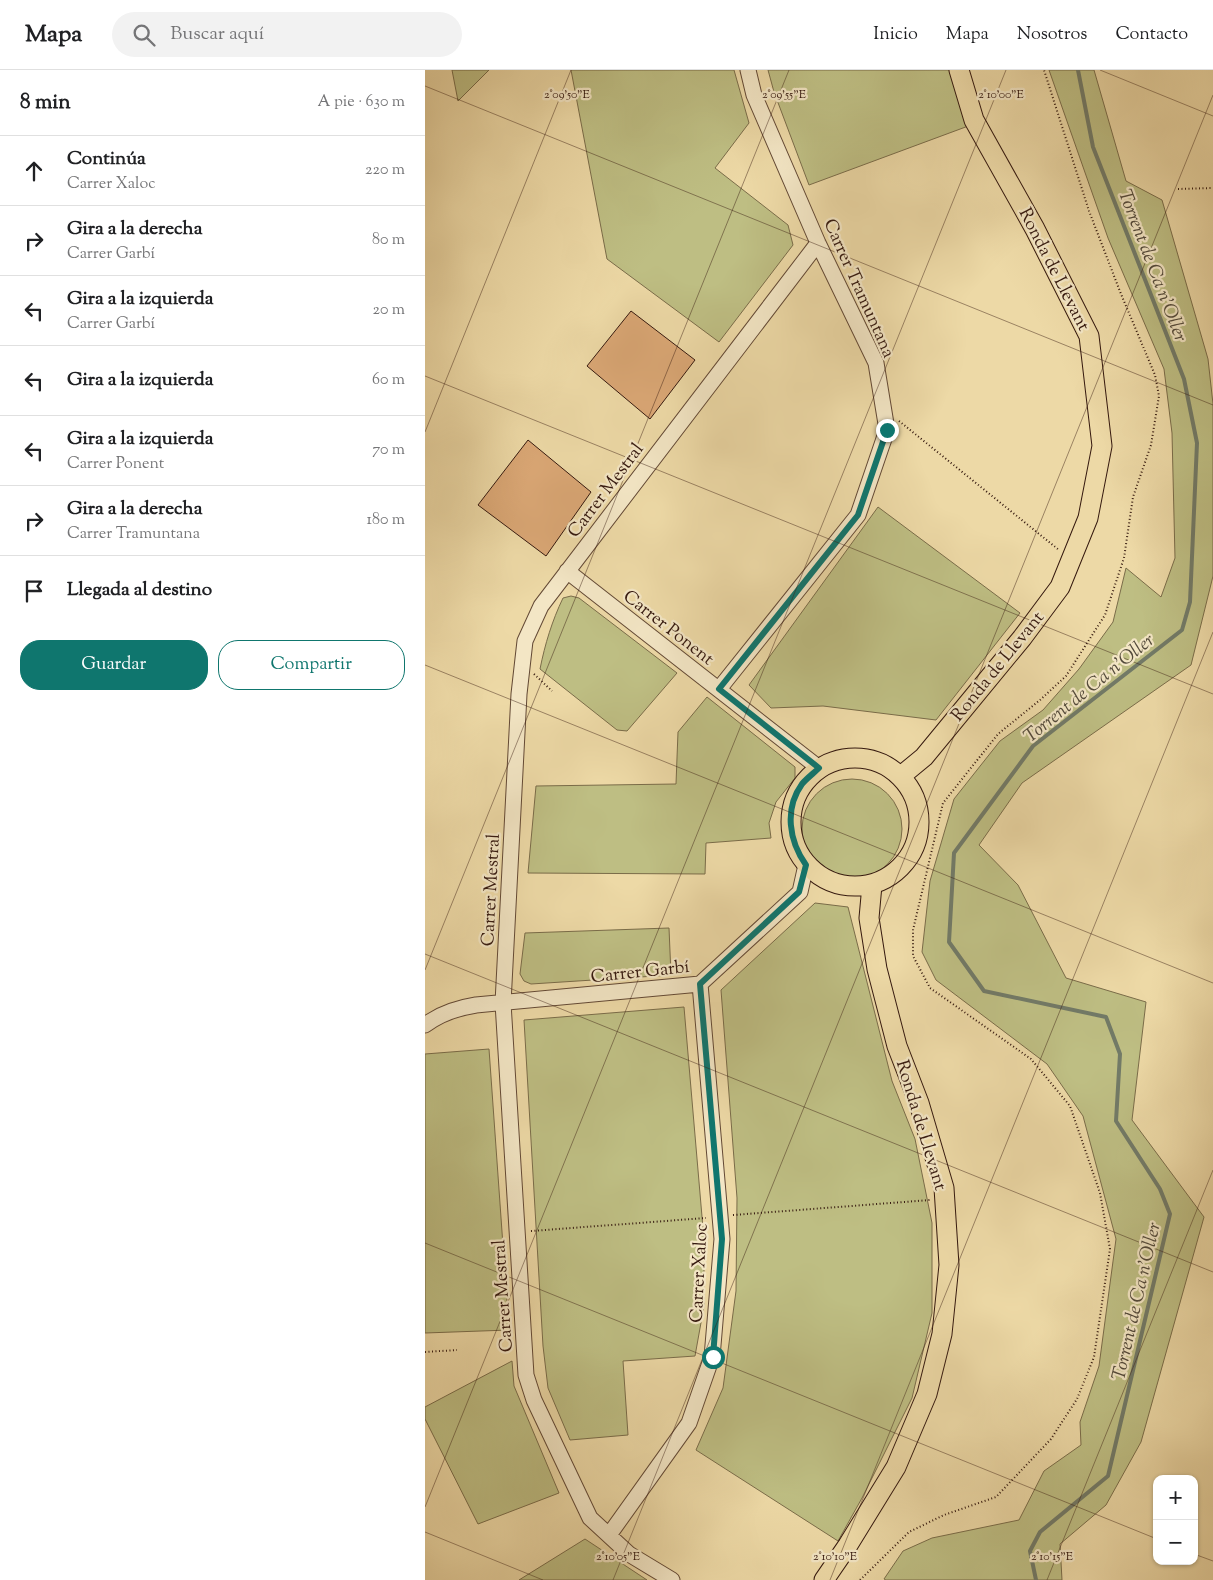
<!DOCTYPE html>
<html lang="es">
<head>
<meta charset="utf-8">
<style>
  :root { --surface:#fff; --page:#f2f2f2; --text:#202124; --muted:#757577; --line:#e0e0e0; --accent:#0f766e }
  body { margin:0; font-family:"Sorts Mill Goudy",serif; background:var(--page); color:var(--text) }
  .controls { position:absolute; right:15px; bottom:15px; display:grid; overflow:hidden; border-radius:10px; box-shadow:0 1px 4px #0004 }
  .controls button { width:45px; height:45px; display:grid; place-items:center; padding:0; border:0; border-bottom:1px solid var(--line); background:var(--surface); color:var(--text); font:25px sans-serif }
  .stop { position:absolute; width:15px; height:15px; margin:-11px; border:4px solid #0f766e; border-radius:50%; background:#fff }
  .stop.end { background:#0f766e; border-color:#fff; box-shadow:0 1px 5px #0008 }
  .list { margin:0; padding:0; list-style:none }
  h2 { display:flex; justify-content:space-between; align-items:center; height:65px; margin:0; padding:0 20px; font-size:21px }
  h2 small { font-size:16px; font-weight:400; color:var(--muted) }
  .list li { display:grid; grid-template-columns:32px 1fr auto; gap:15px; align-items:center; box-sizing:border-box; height:70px; padding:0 20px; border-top:1px solid var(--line) }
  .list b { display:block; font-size:19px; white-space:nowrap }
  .list p { margin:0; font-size:16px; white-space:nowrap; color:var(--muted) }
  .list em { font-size:16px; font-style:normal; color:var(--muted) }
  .actions { display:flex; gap:10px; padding:15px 20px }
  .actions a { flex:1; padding:11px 0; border:1px solid var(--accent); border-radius:20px; text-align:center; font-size:18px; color:var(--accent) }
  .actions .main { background:var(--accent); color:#fff }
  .icon { flex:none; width:28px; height:28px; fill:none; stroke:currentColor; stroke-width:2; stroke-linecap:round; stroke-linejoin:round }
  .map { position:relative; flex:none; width:788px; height:1510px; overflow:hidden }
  header { display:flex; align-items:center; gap:30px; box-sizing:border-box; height:70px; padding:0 25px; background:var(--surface); border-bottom:1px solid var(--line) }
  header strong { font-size:24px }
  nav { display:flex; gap:28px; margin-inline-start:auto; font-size:18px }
  .search { width:350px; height:45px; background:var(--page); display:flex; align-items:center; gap:12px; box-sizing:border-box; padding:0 18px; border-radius:28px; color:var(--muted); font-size:19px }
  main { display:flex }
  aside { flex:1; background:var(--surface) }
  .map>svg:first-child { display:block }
</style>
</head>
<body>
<header>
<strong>Mapa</strong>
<div class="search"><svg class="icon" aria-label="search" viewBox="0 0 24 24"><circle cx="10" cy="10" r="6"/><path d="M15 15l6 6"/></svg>Buscar aquí</div>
<nav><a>Inicio</a><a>Mapa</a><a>Nosotros</a><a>Contacto</a></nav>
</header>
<main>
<aside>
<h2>8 min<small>A pie · 630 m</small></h2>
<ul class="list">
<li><svg class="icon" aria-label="ahead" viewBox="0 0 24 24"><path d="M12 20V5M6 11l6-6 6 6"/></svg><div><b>Continúa</b><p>Carrer Xaloc</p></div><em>220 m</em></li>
<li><svg class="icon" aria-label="right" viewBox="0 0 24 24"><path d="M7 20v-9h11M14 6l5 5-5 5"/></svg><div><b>Gira a la derecha</b><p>Carrer Garbí</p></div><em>80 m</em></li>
<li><svg class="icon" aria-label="left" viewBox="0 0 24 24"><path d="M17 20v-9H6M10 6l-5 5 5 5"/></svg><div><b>Gira a la izquierda</b><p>Carrer Garbí</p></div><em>20 m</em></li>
<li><svg class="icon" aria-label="left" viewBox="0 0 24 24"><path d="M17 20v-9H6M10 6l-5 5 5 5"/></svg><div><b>Gira a la izquierda</b></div><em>60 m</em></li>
<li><svg class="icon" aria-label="left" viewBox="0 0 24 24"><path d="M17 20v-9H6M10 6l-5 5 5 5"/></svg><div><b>Gira a la izquierda</b><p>Carrer Ponent</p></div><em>70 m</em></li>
<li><svg class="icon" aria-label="right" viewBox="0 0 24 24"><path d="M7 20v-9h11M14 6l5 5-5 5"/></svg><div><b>Gira a la derecha</b><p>Carrer Tramuntana</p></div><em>180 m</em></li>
<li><svg class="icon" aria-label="arrive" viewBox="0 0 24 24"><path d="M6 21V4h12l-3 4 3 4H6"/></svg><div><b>Llegada al destino</b></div></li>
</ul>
<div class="actions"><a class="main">Guardar</a><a>Compartir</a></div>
</aside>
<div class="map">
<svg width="788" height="1510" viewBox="0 0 788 1510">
  <rect width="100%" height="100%" fill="#edd9a6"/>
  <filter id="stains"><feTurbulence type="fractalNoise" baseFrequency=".004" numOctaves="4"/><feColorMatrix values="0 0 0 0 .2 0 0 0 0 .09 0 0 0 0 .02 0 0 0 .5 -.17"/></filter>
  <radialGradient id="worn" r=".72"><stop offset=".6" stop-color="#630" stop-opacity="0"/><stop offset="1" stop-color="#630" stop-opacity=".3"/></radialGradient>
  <path fill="#bebe83" stroke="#7a6c49" d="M27,0H64L33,31Z
    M146,0H309L324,53L290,98L363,155L368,175L294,272L182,189Z
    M343,0H528L546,55L384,115L349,22Z
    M624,0H669L701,111L737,130L783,289L788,334V506L766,595L597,713L554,775L593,815L641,908L721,932L707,1050L779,1147L716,1372L681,1435L635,1474L637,1510H461L459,1509L478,1481L507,1468L594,1450L619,1401L656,1375L655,1352L674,1296L691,1169L658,1046L622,994L511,910L497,882L505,811L529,729L575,671L618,640L654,599L688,552L701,498L736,527L750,488L747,363L739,299L683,168Z
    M453,437L595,543L511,650L398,636L346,638L324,615Z
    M146,526L154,528L252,603L202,661L192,660L115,599C120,574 127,551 138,528Z
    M282,627L370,697V708L351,732L344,753L346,768L281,773L280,804L103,803L111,716L251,714L253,662Z
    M377 759a50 50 0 1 1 100 0a50 50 0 1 1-100 0Z
    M390,833L423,837L467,1011L490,1069L507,1153V1243L487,1328L437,1428L413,1471L271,1380L298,1318L311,1221L312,1128L296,920Z
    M244,858L246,905L106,914L99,911L95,904L100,863Z
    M259,937L279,1170V1236L270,1286L198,1291L203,1365L145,1370L123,1318L118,1276L99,950Z
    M64,979L84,1260L0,1263V984Z
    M87,1291L89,1316L134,1423L53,1454L0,1349V1337Z
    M160,1469L222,1510H94Z"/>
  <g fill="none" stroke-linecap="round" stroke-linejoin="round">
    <path stroke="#727a67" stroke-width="4" d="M611,1510L605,1481L615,1462L683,1406L745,1144L735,1119L691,1051L695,984L681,947L559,921L524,872L529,783L608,676L757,560L765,532L772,373L759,309L668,77L653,0"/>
  </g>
  <path fill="#daa775" stroke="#35190f" d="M206,241L270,290L225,349L162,296Z
    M103,370L166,422L121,486L53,435Z"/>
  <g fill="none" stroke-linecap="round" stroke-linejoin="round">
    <g stroke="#634935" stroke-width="17">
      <path id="minor" d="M142,501L394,698
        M294,619L433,445L462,360L451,293L393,173L329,25L323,0
        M0,955C16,943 32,938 51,935L275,914L375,822L381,795
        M184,1465L264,1353L287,1287L297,1169L275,914
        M247,1510L204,1484L165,1448L109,1330L101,1305L78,933L94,624L100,571L116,536L393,173"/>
    </g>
    <g stroke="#35190f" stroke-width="21">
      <path id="major" d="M366 752a64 64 0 1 1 128 0a64 64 0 1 1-128 0Z
        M476,706L499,687L597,568L635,517L663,448L677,376L664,266L610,159L549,50L534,0
        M399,1510L423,1475L471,1397L502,1324L517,1264L524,1195L519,1118L494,1033L472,976L452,899L444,848L447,815"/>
    </g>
    <path stroke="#35190f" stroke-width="2" stroke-dasharray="1 2.5" stroke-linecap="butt" d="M753,119L788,118
      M474,351L634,480
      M109,604L127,621
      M308,1145L505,1130
      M106,1161L281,1148
      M0,1282L32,1280
      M435,1510L484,1462L519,1445L571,1427L626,1369L652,1329L669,1287L685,1179L675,1123L645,1036L606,989L505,918L488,886V860L518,733L573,664L615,630L641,606L680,545L699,488L708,427L726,375L734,326L730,305L696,224L664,141L619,0"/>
    <use href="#minor" stroke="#f3e6c5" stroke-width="15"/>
    <use href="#major" stroke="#edd9a6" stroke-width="19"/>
  </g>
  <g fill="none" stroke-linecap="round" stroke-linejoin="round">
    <path stroke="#0f766e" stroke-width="6" d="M288,1287L297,1169L275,914L374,822L381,795C364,771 359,739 377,714C382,708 389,703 394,698L294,619L433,445L462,360"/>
  </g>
  <path fill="none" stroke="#35190f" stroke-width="1" stroke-opacity="0.45" d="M675,0L788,46M0,16L788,335M0,306L788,624M0,362L146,0M0,595L788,913M0,884L788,1202M0,900L364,0M0,1173L732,1469M0,1437L581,0M0,1462L118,1510M769,1484L788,1491M188,1510L788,25M405,1510L788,562M622,1510L788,1100"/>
  <g text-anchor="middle" stroke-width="4.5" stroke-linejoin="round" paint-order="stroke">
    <g font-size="18" fill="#35190f" stroke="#f3e6c5">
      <text transform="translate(630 199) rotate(63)" y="6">Ronda de Llevant</text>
      <text transform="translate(435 218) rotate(66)" y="6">Carrer Tramuntana</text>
      <text transform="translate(180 420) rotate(-53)" y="6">Carrer Mestral</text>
      <text transform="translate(244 557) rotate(38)" y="6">Carrer Ponent</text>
      <text transform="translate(572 596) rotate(-51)" y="6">Ronda de Llevant</text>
      <text transform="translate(65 820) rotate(-87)" y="6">Carrer Mestral</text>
      <text transform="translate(215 901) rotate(-6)" y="6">Carrer Garbí</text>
      <text transform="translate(497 1055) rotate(73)" y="6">Ronda de Llevant</text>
      <text transform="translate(273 1203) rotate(-87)" y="6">Carrer Xaloc</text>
      <text transform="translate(77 1226) rotate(-94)" y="6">Carrer Mestral</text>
    </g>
    <g font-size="19" font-style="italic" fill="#534a3b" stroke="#f3e6c5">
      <text transform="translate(729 195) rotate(69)" y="7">Torrent de Ca n'Oller</text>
      <text transform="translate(663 617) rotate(-39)" y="7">Torrent de Ca n'Oller</text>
      <text transform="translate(710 1231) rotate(-77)" y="7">Torrent de Ca n'Oller</text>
    </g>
  </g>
  <g font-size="12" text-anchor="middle" fill="#35190f" stroke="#f3e6c5" stroke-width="4.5" stroke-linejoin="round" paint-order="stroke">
    <text x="142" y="28">2°09'50"E</text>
    <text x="576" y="28">2°10'00"E</text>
    <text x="359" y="28">2°09'55"E</text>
    <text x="193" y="1490">2°10'05"E</text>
    <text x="410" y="1490">2°10'10"E</text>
    <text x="627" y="1490">2°10'15"E</text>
  </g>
  <rect width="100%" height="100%" filter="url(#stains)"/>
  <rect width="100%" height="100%" fill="url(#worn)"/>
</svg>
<div class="controls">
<button>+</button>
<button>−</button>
</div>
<div class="stop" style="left:288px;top:1287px"></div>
<div class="stop end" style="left:462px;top:360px"></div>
</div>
</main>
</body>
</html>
